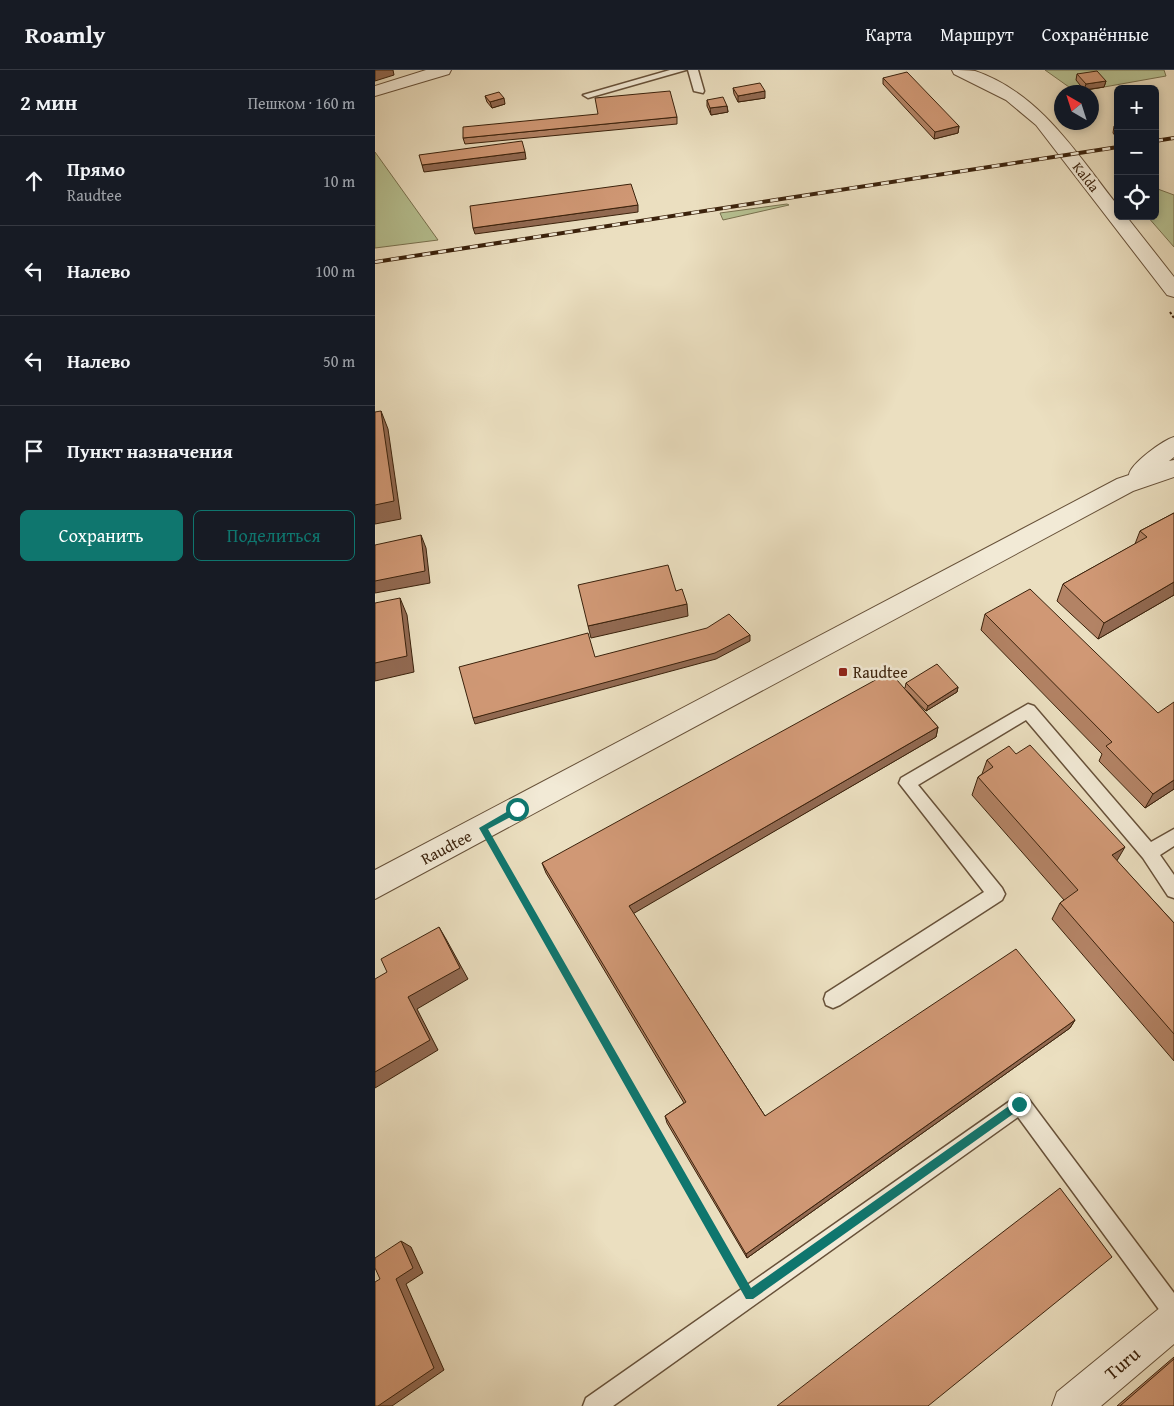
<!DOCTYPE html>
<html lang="ru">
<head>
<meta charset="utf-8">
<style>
  :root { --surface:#171b24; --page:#242831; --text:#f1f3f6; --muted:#9ea1a6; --line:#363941; --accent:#0f766e }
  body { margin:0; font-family:"Gentium Book Plus",serif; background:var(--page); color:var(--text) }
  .controls { position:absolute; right:15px; top:15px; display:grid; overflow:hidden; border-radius:8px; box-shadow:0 2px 8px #0003 }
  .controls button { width:45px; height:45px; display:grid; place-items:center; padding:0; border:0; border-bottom:1px solid var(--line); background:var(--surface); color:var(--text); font:25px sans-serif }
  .compass { position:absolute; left:679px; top:15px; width:45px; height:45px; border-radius:50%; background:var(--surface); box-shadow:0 2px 8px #0003; rotate:321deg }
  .stop { position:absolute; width:15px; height:15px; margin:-11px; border:4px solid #0f766e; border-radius:50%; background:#fff }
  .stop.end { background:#0f766e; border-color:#fff; box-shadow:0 1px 5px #0008 }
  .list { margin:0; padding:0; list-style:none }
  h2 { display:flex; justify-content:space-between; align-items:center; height:65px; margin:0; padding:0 20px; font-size:21px }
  h2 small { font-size:16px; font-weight:400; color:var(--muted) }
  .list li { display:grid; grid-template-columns:32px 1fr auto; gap:15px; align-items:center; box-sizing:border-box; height:90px; padding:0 20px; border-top:1px solid var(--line) }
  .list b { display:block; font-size:19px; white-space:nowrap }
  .list p { margin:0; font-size:16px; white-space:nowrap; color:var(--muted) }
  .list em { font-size:16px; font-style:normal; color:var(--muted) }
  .actions { display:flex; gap:10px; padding:15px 20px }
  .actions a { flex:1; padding:11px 0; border:1px solid var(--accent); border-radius:8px; text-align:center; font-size:18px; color:var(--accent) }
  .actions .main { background:var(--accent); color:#fff }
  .icon { flex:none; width:28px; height:28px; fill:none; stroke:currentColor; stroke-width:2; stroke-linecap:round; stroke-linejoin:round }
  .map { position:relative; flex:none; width:799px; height:1336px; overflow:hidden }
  header { display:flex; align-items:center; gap:30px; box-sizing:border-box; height:70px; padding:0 25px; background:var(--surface); border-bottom:1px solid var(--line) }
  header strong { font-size:24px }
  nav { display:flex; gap:28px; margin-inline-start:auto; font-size:18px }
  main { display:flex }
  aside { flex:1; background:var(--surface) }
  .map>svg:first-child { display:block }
</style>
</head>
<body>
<header>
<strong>Roamly</strong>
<nav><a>Карта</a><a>Маршрут</a><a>Сохранённые</a></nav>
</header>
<main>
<aside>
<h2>2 мин<small>Пешком · 160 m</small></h2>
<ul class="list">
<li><svg class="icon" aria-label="ahead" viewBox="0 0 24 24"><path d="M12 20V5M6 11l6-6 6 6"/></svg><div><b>Прямо</b><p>Raudtee</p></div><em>10 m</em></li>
<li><svg class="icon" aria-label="left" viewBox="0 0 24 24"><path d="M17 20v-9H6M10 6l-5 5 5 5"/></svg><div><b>Налево</b></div><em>100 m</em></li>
<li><svg class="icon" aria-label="left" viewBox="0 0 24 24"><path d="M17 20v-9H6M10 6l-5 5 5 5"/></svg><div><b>Налево</b></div><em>50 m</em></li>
<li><svg class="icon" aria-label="arrive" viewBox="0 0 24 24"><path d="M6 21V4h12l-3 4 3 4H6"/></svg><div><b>Пункт назначения</b></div></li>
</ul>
<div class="actions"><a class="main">Сохранить</a><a>Поделиться</a></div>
</aside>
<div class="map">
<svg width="799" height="1336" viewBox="0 0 799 1336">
  <rect width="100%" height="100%" fill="#ebdfc0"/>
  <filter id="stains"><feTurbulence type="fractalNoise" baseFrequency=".004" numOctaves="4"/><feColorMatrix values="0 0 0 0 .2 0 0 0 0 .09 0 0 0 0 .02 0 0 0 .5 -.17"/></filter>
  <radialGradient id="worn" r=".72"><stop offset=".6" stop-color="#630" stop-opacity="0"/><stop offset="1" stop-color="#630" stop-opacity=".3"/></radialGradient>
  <path fill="#b7c293" stroke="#797250" d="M670,0H789L791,6L701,22Z
    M0,82L63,170L0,178Z
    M780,118L799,125V177L772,146H780Z
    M412,134L414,135L348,150L345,143Z"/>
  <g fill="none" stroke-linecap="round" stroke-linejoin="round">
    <g stroke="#675139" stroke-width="3">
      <path id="service" d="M295,0H311L213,28L208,25Z
        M313,0H323L329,21L328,23L319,21Z
        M653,634L659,636L776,772L799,759V776L785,785L799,805V828L793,826L768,788L651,650L543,715L627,818L630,824L627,830L465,935L458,938L451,935L449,929L451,923L609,822L524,713L526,708Z
        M645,1024L652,1027L799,1223V1252L791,1249L643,1047L238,1336H208L211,1328Z"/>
    </g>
    <g stroke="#675139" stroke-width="2">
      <path id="minor" d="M799,367V387L794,391L799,390V407L758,421L0,829V800L742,409L754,405C755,394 788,370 799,367Z
        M799,1232V1274L726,1336H677L682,1322L786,1237Z"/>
    </g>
    <g stroke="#675139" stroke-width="2">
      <path id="tertiary" d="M51,0H76L74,4L0,26V16Z
        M577,0C584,0 593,0 600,1C665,23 702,84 743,136V146H751L799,207V227L792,225L661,55L631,30L579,4Z"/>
    </g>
    <path stroke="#3b220c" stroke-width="2" stroke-dasharray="2.5 2" stroke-linecap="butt" d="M795,242L799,248"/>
    <path stroke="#3b220c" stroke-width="4" stroke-dasharray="4.5 3" stroke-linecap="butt" d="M122,783L362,1203"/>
    <use href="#service" fill="#f2ead6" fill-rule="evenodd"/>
    <use href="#minor" fill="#f2ead6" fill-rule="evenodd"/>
    <use href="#tertiary" fill="#f2ead6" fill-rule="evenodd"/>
    <g stroke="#3b220c" stroke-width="4">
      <path id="rail" d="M780,71L799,68
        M0,192L743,77"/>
    </g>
    <use href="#rail" stroke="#f2ead6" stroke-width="2.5" stroke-dasharray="8" stroke-linecap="butt"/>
  </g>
  <path fill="#b38365" stroke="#3b220c" d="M702,4L731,11L729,17L709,20L701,10Z
    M508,8L584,56L583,63L559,69L508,14Z
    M358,18L390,28L363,32L359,24Z
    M110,26L130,34L117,38L112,32Z
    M332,30L352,36L353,42L336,45L332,36Z
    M302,47V54L90,74L88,68Z
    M739,56H743V66L741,67L738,63Z
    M799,443V525L723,569L682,531L688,514L760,474L765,461Z
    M610,544L783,643L799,719L770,738L724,691L727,684L606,560Z
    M531,613L583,617L582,622L551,641L531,620L563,657L561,667L258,843L390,1046L700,950L695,958L372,1188L292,1053L290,1046L309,1033L171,803L167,793L530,618Z
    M612,690L742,791L799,853V991L677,849L685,833L689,830L597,725L603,707L607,704Z
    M799,1287V1336H742Z"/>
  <path fill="#926a52" stroke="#3b220c" d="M0,0H18L19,5L0,11Z
    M731,11L729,17L709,20L711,14Z
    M390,21V28L363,32V26Z
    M129,28L130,34L117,38L115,32Z
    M352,36L353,42L336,45L335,38Z
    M584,56L583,63L559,69L560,62Z
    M150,82L151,89L49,102L47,95Z
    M263,135V142L100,164L98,158Z
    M6,341L13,359L26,449L0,454V435Z
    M46,465L51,478L55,513L0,523V511Z
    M799,512V525L723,569L729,553Z
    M25,528L32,545L39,602L0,611V593Z
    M312,534L313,546L216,568L213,556Z
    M375,565V571L341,589L100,654L98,648Z
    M583,617L582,622L551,641L553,636Z
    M563,657L561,667L256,845L254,836Z
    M799,710V719L770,738L778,724Z
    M750,777L740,794L737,785Z
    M64,857L71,869L93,909L42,939L63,980L0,1018V1002L33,927Z
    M700,950L695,958L372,1188L371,1184Z
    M26,1171L36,1177L48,1203L31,1214L69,1300L17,1336H3Z"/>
  <path fill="#d09875" stroke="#3b220c" d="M722,1L731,11L711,14L702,4Z
    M532,2L584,56L560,62L508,8Z
    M385,13L390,21L363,26L358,18Z
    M295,21L302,47L88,68V57L223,44L220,28Z
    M124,22L129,28L115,32L110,26Z
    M348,27L352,36L335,38L332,30Z
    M739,56H743V60Z
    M147,71L150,82L47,95L44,85Z
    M256,114L263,135L98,158L95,136Z
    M6,341L19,431L0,435V342Z
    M799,443V512L729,553L688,514L772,467L765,461Z
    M46,465L50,501L0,511V475Z
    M293,495L301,521L307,519L312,534L213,556L203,515Z
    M655,519L783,643L799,632V710L778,724L731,676L737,672L610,544Z
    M25,528L32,586L0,593V533Z
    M354,544L375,565L340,583L98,648L84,597L213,563L220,587L332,558Z
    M562,594L583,617L553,636L531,613Z
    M515,602L563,657L254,836L390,1046L641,879L700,950L371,1184L290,1046L311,1032L167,793Z
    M655,675L750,777L737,785L799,853V964L685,833L703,820L603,707L618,697L612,690L634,676L641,684Z
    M64,857L85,898L33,927L55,970L0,1002V909L12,902L6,889Z
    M685,1118L737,1187L553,1336H402Z
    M26,1171L38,1198L21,1209L59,1298L3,1336H0V1212L5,1209L0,1198V1188Z
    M799,1289V1336H745Z"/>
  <path fill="#0f766e" d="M142,736L145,737V742L113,759L376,1218L641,1031H648V1037L378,1229H371L104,758Z"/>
  <rect fill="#8f2418" stroke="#f2ead6" stroke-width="2" x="463" y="597" width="10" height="10" rx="2.5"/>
  <g text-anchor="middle" stroke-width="5" stroke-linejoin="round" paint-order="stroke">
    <g font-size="14" fill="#3b220c" stroke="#f2ead6">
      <text transform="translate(711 107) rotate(52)" y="5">Kalda</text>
    </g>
    <g font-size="16" fill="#3b220c" stroke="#f2ead6" text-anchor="start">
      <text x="478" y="608">Raudtee</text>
    </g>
    <g font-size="16" fill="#3b220c" stroke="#f2ead6">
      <text transform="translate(71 777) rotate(-28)" y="6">Raudtee</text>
    </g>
    <g font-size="19" fill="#3b220c" stroke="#f2ead6">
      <text transform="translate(747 1293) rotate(-40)" y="7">Turu</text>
    </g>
  </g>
  <rect width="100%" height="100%" filter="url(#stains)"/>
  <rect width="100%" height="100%" fill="url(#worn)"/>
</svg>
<div class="controls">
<button>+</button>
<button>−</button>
<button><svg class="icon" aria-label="locate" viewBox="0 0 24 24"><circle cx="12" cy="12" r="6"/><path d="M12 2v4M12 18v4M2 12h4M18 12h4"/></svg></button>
</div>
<svg class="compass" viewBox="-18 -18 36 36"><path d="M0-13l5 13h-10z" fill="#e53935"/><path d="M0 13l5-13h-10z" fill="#9ea1a6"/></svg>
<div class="stop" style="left:142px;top:739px"></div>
<div class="stop end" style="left:644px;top:1034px"></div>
</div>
</main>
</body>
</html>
